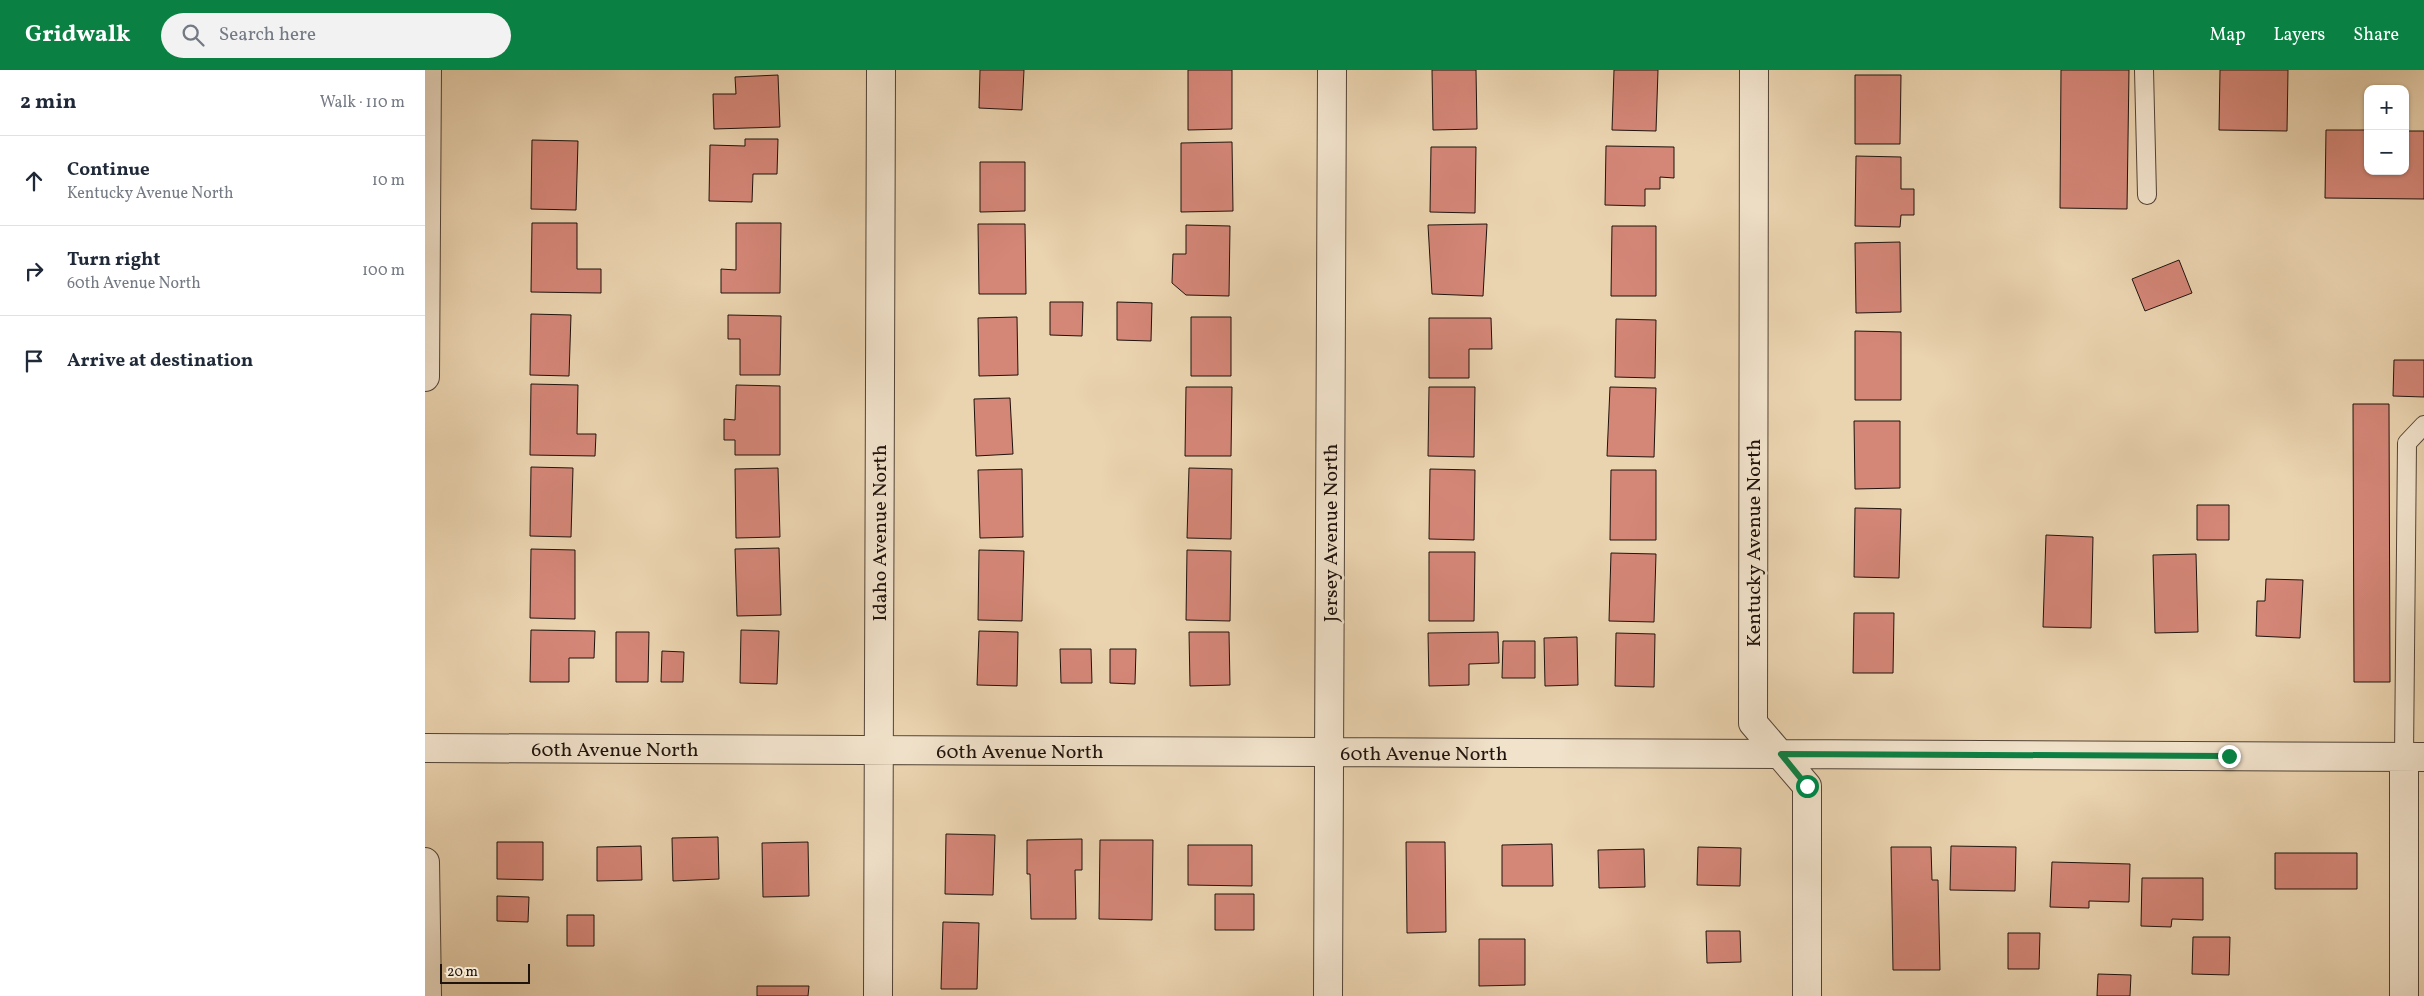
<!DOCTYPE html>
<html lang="en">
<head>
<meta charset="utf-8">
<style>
  :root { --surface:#fff; --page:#f2f2f3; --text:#1f2937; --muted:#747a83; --line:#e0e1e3; --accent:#0b8043 }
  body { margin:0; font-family:Vollkorn,serif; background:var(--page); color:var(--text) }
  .controls { position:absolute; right:15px; top:15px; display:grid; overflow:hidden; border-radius:10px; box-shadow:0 1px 4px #0004 }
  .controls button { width:45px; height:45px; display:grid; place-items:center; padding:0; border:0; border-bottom:1px solid var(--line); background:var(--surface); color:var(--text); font:25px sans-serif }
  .scale { position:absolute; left:15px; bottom:12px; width:90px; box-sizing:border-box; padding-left:5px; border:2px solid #1f130d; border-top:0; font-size:14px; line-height:18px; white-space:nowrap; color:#1f130d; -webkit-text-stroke:4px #f1e2cb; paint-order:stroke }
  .stop { position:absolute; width:15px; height:15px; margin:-11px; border:4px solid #0b8043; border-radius:50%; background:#fff }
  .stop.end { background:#0b8043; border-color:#fff; box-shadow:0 1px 5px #0008 }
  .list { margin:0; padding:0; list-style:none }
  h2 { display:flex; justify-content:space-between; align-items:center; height:65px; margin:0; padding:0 20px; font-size:21px }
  h2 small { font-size:16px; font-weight:400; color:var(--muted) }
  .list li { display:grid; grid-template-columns:32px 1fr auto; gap:15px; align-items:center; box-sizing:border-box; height:90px; padding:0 20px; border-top:1px solid var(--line) }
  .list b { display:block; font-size:19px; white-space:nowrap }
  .list p { margin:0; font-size:16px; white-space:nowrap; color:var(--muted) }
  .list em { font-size:16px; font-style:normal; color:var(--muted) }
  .icon { flex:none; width:28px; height:28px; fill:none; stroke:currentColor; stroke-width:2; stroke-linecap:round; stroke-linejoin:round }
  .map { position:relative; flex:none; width:1999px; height:926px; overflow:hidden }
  header { display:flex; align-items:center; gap:30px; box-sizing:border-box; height:70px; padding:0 25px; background:var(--accent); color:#fff }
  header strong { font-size:24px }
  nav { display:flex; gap:28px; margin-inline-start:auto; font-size:18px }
  .search { width:350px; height:45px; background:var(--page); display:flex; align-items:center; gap:12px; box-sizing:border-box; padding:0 18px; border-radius:28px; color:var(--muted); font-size:19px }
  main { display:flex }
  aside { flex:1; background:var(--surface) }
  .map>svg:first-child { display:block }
</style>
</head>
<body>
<header>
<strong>Gridwalk</strong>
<div class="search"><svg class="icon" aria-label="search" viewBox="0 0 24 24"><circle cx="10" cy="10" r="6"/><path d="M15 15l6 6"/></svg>Search here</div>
<nav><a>Map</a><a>Layers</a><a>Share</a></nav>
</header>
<main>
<aside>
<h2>2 min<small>Walk · 110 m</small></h2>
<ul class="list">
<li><svg class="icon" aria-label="ahead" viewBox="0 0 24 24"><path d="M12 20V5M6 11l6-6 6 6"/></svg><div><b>Continue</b><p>Kentucky Avenue North</p></div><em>10 m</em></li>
<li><svg class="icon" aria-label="right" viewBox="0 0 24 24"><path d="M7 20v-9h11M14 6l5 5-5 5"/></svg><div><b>Turn right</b><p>60th Avenue North</p></div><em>100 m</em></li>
<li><svg class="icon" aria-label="arrive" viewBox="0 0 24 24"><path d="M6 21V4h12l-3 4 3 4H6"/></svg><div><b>Arrive at destination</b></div></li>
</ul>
</aside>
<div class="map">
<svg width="1999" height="926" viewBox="0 0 1999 926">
  <rect width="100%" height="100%" fill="#ead3af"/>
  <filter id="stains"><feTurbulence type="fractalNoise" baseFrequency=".004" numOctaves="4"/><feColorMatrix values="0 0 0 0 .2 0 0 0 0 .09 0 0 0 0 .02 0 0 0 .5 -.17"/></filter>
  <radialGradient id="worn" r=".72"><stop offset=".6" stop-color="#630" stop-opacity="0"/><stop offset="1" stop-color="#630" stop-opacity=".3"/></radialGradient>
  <path fill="#d48677" stroke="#1f130d" d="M555,0H599L597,40L554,38Z
    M763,0H807V59L763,60Z
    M1007,0H1051L1052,59L1008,60Z
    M1189,0H1233L1231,61L1187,60Z
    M1636,0H1704L1702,139L1635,138Z
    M1795,0H1863L1862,61L1794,60Z
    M353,5L355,57L289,59L288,24H311L310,7Z
    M1430,5H1476L1475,74H1430Z
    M1901,60H1943V101H1980V61H1999V129L1900,128Z
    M320,69H353L352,104H328L327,132L284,131L285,75L320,76Z
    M107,70L153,71L151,140L106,139Z
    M807,72L808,141L756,142V73Z
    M1181,76L1249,77V108L1235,107V119H1220V136L1180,135Z
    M1006,77H1051L1050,143L1005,142Z
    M1431,86L1476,87V119H1489V145H1476L1475,157L1430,156Z
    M555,92H600V141L555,142Z
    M107,153H152V199H176V223L106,222Z
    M311,153H356L355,223H296V199L311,200Z
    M553,154H600L601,224H554Z
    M1062,154L1058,226L1007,224L1003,155Z
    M761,155L805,156L804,226L761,225L747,213L748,184H761Z
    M1187,156H1231V226H1186Z
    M1475,172L1476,242L1431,243L1430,173Z
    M1754,190L1767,223L1720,241L1707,209Z
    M625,232H658L657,266L625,265Z
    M692,232L727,233L726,271L692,270Z
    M106,244L146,245L144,306L105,305Z
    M303,245L356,246L355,305H315V269H303Z
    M592,247L593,305L554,306L553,248Z
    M766,247H806V306H766Z
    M1004,248H1066L1067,279H1044V308H1004Z
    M1191,249L1231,250L1230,308L1190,307Z
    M1430,261L1476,262V330H1430Z
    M1969,290H1999V327L1968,326Z
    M106,314L153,315L152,364H171L170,386L105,385Z
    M311,315L355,316V385H310V370H299V349L310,350Z
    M761,317H807L806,386H760Z
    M1004,317H1050L1049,387L1003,386Z
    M1185,317L1231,318L1229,387L1182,386Z
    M585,328L588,384L551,386L549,329Z
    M1928,334H1964L1965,612H1929Z
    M1429,351H1475V418L1430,419Z
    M106,397L148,398L146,467L105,466Z
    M353,398L355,467L311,468L310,399Z
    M764,398L807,399L806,469L762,468Z
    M597,399L598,467L555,468L553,400Z
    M1005,399L1050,400L1049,470L1004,469Z
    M1186,400H1231V470H1185Z
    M1772,435H1804V470H1772Z
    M1430,438L1476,439L1474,508L1429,507Z
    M1621,465L1668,467L1666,558L1618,557Z
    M354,478L356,545L312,546L310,479Z
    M106,479L150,480V549L105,548Z
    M554,480L599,481L597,551L553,550Z
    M762,480L806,481L805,551L761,550Z
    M1004,482H1050L1049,551H1004Z
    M1186,483L1231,484L1229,552L1184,551Z
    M1771,484L1773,562L1730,563L1728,485Z
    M1841,509L1878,510L1875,568L1831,566L1832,531H1840Z
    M1429,543H1469L1468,603H1428Z
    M106,560L170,561L169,588H144V612H105Z
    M316,560L354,561L352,614L315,613Z
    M554,561L593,562L592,616L552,615Z
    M191,562H224L223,612H191Z
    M764,562H804L805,615L765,616Z
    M1073,562L1074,593L1044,594V615L1004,616L1003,563Z
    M1191,563L1230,564L1229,617L1190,616Z
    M1152,567L1153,615L1120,616L1119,568Z
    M1078,571H1110V608H1077Z
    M635,579H666L667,613H636Z
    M685,579H711L710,614L685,613Z
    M237,581L259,582L258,612H236Z
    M521,764L570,765L568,825L520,824Z
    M293,767L294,809L248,811L247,768Z
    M657,769V800H650L651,849H606L605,804H602V770Z
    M675,770H728L727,850L674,849Z
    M72,772H118V810L72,809Z
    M383,772L384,826L338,827L337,773Z
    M981,772H1020L1021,862L982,863Z
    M1127,774L1128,816H1077V775Z
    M763,775H827V816L763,815Z
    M216,776L217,810L172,811V777Z
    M1526,776L1591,777L1590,821L1525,820Z
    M1273,777L1316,778L1315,816L1272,815Z
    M1466,777H1506L1507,810H1513L1515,900H1468Z
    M1219,779L1220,817L1174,818L1173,780Z
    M1850,783H1932V819H1850Z
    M1627,792L1705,794L1704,832L1664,831V838L1625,837Z
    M1717,808H1778V850L1747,849L1746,857L1716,856Z
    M790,824H829V860H790Z
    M72,826L104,827L103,852L72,851Z
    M142,845H169V876H142Z
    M518,852L554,853L552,919H516Z
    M1281,861H1315L1316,892L1282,893Z
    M1583,863H1615L1614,899H1583Z
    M1768,867H1805L1804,905L1767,904Z
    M1054,869H1100V915L1054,916Z
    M1673,904L1706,905L1705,926H1672Z
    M332,916H384L383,926H332Z"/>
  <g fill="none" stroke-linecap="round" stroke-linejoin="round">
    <g stroke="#524336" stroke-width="20">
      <path id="service" d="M1719,0L1722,125
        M1979,687L1982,373L1999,355"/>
    </g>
    <g stroke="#524336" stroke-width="30">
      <path id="minor" d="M1329,0L1328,653L1382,716V926
        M0,307L2,0
        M0,678L1999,687
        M1979,687V926
        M0,792L2,926
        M453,926L456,0
        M903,926L907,0"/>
    </g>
    <use href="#service" stroke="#f1e2cb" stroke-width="18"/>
    <use href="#minor" stroke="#f1e2cb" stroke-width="28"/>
  </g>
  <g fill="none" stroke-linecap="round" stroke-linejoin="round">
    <path stroke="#0b8043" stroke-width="6" d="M1382,716L1356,684L1804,686"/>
  </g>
  <g text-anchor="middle" stroke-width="5" stroke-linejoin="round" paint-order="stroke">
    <g font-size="20" fill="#1f130d" stroke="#f1e2cb">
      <text transform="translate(454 463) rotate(-90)" y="7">Idaho Avenue North</text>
      <text transform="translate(905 463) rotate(-90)" y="7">Jersey Avenue North</text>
      <text transform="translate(1328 473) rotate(-90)" y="7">Kentucky Avenue North</text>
      <text x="190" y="686">60th Avenue North</text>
      <text x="595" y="688">60th Avenue North</text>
      <text x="999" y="690">60th Avenue North</text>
    </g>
  </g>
  <rect width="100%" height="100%" filter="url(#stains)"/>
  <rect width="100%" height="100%" fill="url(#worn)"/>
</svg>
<div class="controls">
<button>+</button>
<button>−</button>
</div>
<div class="scale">20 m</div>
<div class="stop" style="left:1382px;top:716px"></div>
<div class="stop end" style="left:1804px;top:686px"></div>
</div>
</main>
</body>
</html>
